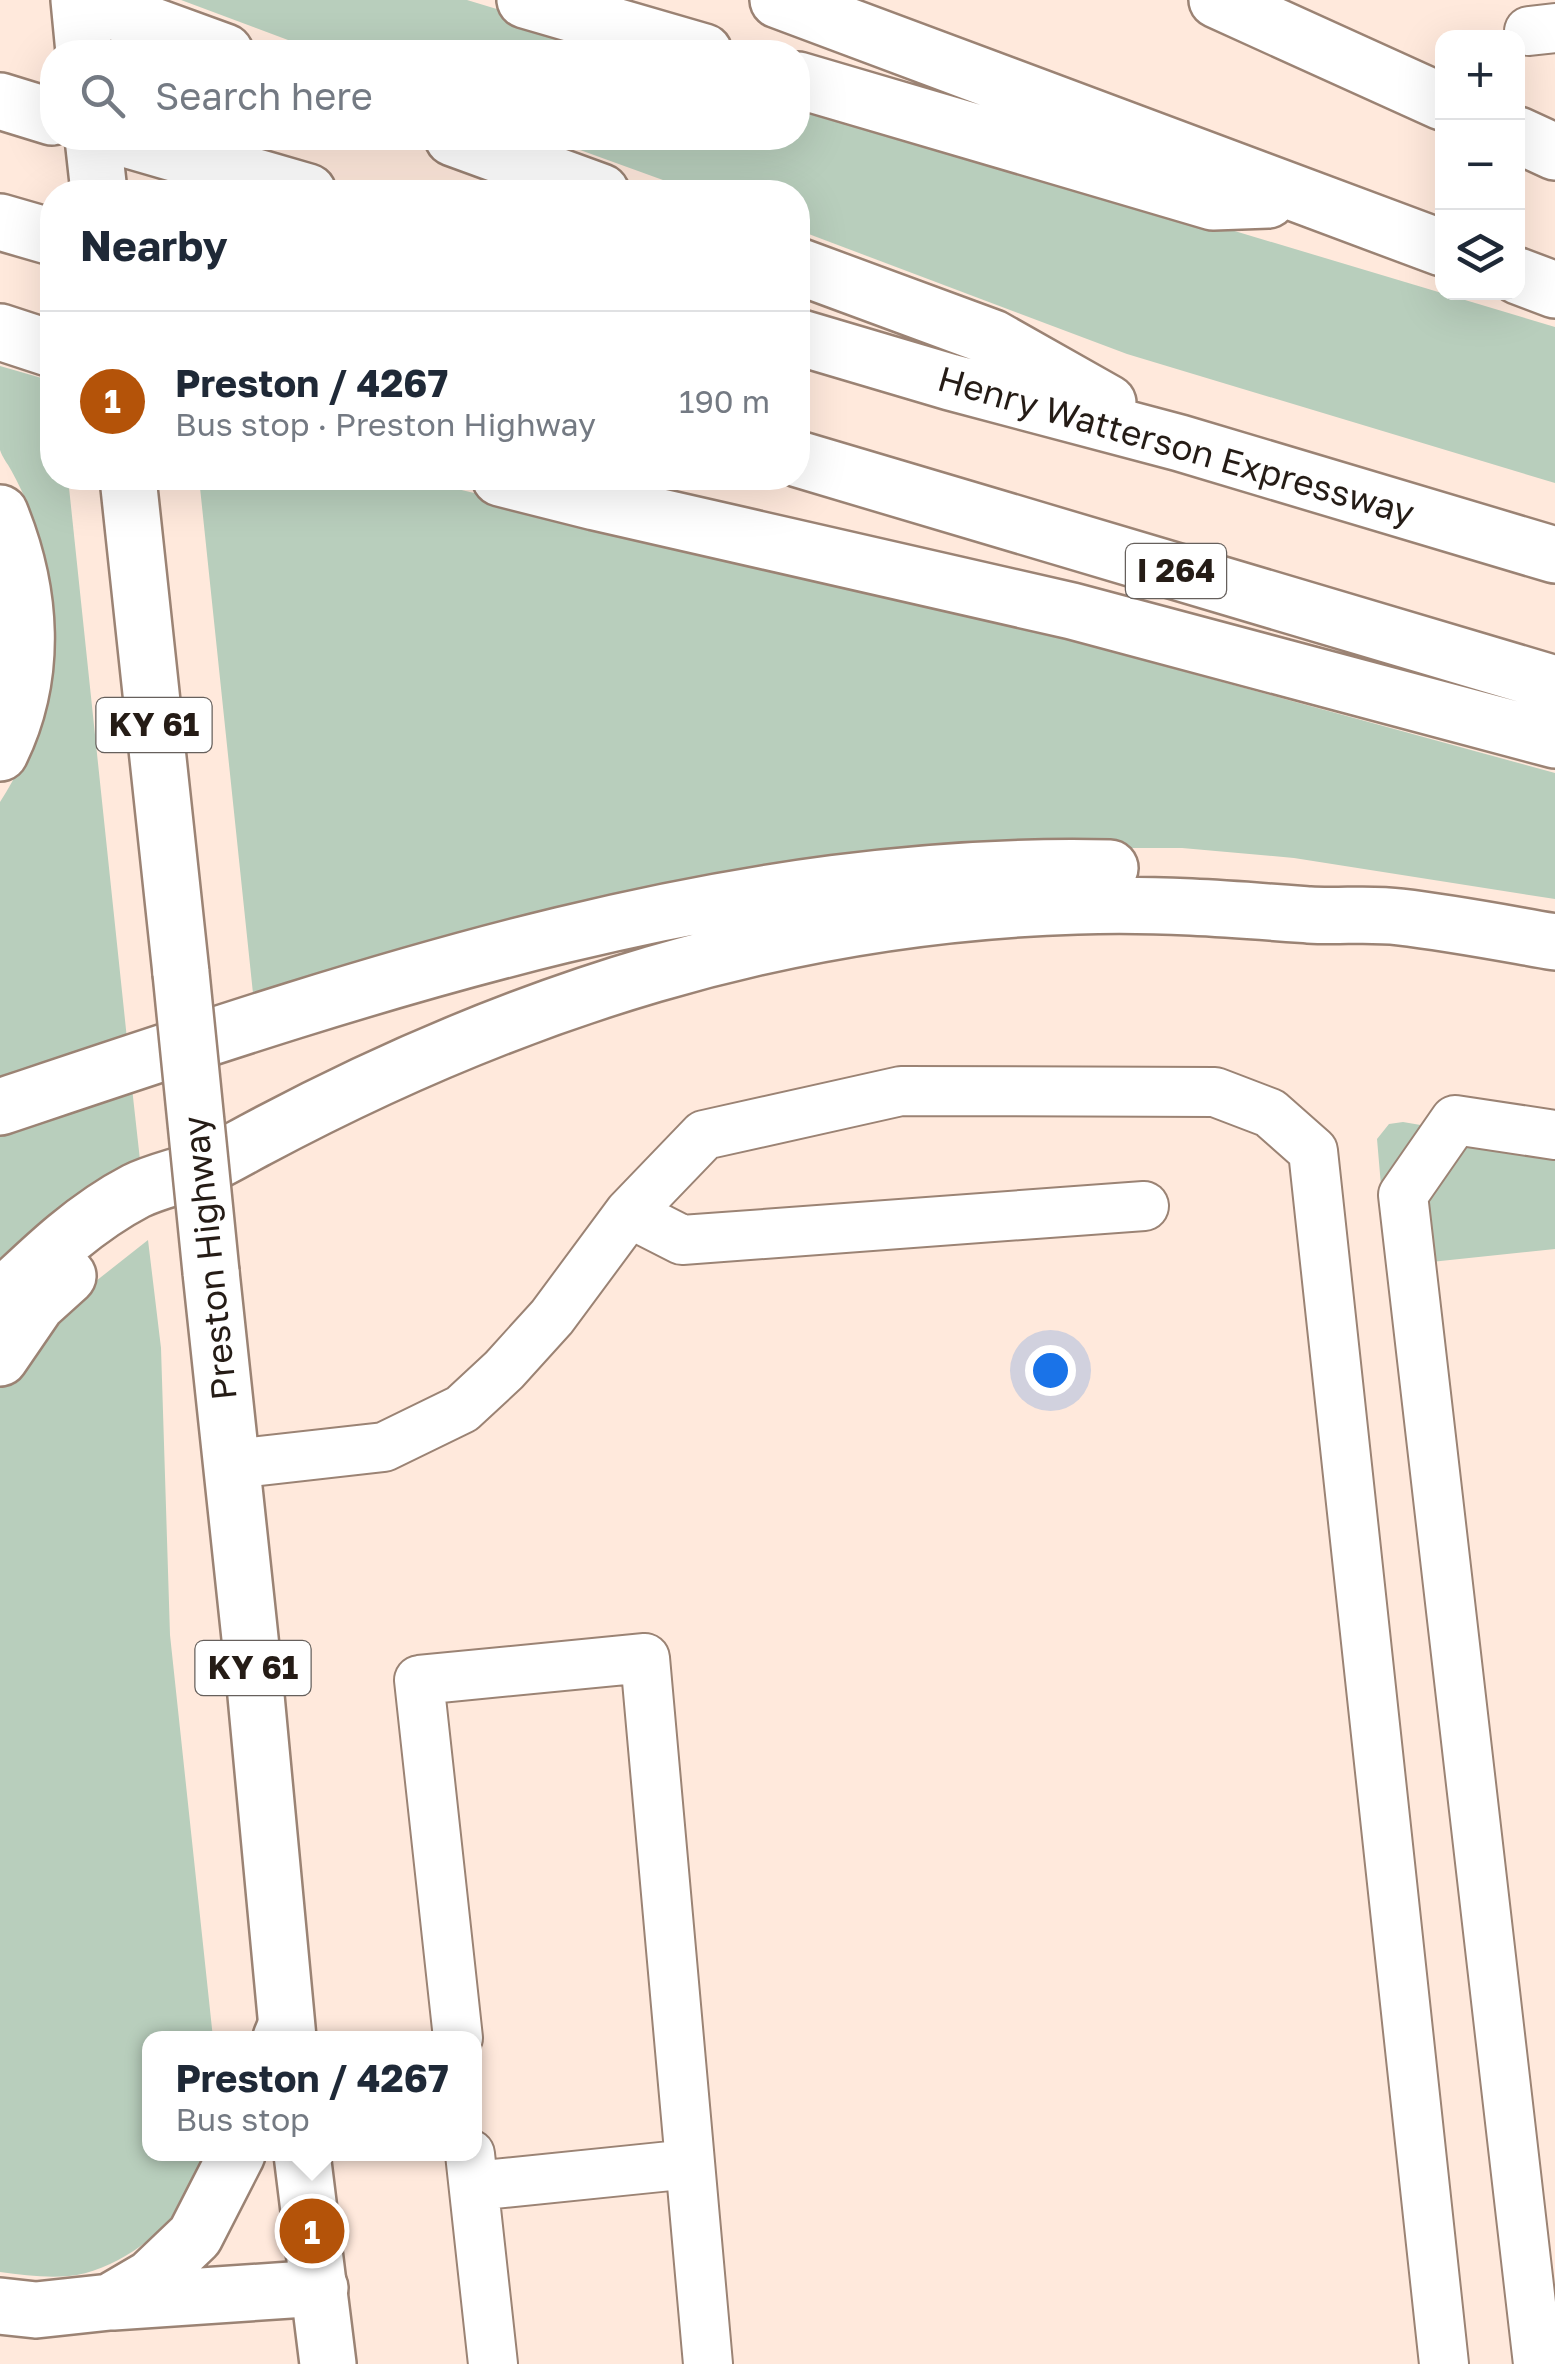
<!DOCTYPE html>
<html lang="en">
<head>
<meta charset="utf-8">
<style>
  :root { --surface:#fff; --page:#f6f6f7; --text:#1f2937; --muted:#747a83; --line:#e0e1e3; --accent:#b45309 }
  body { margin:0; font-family:"Golos Text",sans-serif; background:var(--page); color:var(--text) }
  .controls { position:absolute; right:30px; top:30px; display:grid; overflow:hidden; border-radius:20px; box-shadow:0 10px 40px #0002 }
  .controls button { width:90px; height:90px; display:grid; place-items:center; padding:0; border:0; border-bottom:2px solid var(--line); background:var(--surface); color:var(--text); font:50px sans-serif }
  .you { position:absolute; left:1050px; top:1370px; width:35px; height:35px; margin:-25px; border:8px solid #fff; border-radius:50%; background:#1a73e8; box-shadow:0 0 0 15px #1a73e833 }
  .badge { display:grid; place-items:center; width:65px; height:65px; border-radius:50%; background:var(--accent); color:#fff; font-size:32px; font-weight:700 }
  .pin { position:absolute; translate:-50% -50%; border:5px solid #fff; box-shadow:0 2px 10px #0006 }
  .popup { position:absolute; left:142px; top:2031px; width:340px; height:130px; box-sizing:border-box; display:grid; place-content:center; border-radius:20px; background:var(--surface); filter:drop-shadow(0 2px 8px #0005); font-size:32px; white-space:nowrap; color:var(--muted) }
  .popup b { font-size:38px; color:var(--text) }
  .popup::after { content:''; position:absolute; left:50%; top:100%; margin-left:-20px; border:20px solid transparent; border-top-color:var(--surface) }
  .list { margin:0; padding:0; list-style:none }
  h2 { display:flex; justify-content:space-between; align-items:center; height:130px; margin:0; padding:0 40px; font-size:42px }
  h2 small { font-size:32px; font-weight:400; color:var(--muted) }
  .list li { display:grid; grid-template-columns:65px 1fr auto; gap:30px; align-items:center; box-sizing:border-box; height:180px; padding:0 40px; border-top:2px solid var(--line) }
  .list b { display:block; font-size:38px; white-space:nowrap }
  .list p { margin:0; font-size:32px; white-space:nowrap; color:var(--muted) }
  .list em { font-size:32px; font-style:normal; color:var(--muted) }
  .icon { flex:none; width:55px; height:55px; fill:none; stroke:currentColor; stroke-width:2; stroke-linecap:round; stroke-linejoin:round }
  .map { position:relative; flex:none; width:1555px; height:2364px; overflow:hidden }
  .search { position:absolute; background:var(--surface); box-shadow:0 10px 40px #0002; left:40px; top:40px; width:770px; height:110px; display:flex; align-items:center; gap:25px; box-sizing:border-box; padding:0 35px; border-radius:40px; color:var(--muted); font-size:38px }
  .panel { position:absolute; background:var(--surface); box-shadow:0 10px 40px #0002; left:40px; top:180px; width:770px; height:310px; border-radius:40px }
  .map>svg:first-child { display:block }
</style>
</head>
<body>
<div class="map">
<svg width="1555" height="2364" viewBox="0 0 1555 2364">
  <rect width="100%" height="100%" fill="#ffe9dc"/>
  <path fill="#b8cebc" d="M181,0H467L640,52H320Z
    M798,100L1555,327V483L1127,354L798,230V192H696L547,138H798Z
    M0,366L52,381V478H68L127,1039L0,1079V802C53,720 70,619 36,526C29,506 21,488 11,470C8,464 2,457 0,450C0,428 0,390 0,366Z
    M199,478H411L905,595L1555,773V899L1294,858L1182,848H1063L254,1003Z
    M132,1088L140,1160L0,1266V1134Z
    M1403,1122L1555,1148V1249L1393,1266L1383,1209L1377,1139L1389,1124Z
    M148,1240L161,1348L170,1635L213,2038H150V2154H206C199,2169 192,2187 183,2202C161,2238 111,2272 69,2276C46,2278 23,2275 0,2272V1381L77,1296Z"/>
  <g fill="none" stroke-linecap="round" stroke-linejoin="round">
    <g stroke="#9b8374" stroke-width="52">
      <path id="minor" d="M1529,31L1555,28
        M629,1213L682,1240L1144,1206
        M232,1464L384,1447L462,1409L504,1370L552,1317L629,1213L704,1135L901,1091L1215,1092L1270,1113L1313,1151L1444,2364
        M458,2038L419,1680L645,1658L708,2364
        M470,2154L493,2364
        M474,2186L690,2164
        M1538,2364L1403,1195L1455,1120L1555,1135"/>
    </g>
    <g stroke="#9b8374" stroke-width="60">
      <path id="major" d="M79,0L84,52
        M93,138L99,192
        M128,478L181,973
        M211,1272L255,1685L288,2038
        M302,2154L328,2364"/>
    </g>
    <g stroke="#9b8374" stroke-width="60">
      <path id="highway" d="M82,0L225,52
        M525,0L704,52
        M778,0L1442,248
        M1217,0L1442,102
        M798,80L1213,202L1268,200
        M0,101L52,117
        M1518,135L1555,152
        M122,138L308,192
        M453,138L601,192
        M0,222L52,237
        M798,266L993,338L1108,403
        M1518,276L1555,290
        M0,332L52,349
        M798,337L950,382L1180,443L1555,555
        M798,459L1555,684
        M500,478L595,502L1072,611L1555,740
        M0,513C32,591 38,676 0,753
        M0,1107C358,987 727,859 1110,868
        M0,1299C42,1259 84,1218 136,1191C158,1180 184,1176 206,1166C223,1158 240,1148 257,1139C515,1001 783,915 1077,906C1155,903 1231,909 1309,915C1339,917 1370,913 1400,917C1452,923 1503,933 1555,942
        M0,1358L37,1304L68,1276
        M281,2038L286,2026
        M113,2302L320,2288
        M0,2306L36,2310L110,2302L151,2278L195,2236L237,2154"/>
    </g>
    <use href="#minor" stroke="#fff" stroke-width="48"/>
    <use href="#major" stroke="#fff" stroke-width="55"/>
    <use href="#highway" stroke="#fff" stroke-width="55"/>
    <g stroke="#9b8374" stroke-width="60" stroke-linecap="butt">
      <path id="major-bridge" d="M181,973L211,1272"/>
    </g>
    <use href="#major-bridge" stroke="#fff" stroke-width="55"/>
  </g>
  <g text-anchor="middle" stroke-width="10" stroke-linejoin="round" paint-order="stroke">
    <g fill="#fff" stroke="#66605c" stroke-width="2.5">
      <rect x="1126" y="544" width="100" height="54" rx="8"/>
      <rect x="96.5" y="698" width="115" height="54" rx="8"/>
      <rect x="195.5" y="1641" width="115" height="54" rx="8"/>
    </g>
    <g font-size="32" font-weight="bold" fill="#251c16">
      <text x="1176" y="582">I 264</text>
      <text x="154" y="736">KY 61</text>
      <text x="253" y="1679">KY 61</text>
    </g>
    <g font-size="35" fill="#251c16" stroke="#fff">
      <text transform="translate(1176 446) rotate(16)" y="12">Henry Watterson Expressway</text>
      <text transform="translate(210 1258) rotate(-96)" y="12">Preston Highway</text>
    </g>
  </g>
</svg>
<div class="controls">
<button>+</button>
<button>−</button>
<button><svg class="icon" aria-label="layers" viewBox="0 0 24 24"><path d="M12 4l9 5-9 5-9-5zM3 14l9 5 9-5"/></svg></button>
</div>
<div class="you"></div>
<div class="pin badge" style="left:312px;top:2231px">1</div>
<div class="popup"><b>Preston / 4267</b>Bus stop</div>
<div class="search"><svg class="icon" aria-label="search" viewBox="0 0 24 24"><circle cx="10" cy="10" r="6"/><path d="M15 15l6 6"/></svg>Search here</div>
<section class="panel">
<h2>Nearby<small></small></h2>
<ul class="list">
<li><span class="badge">1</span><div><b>Preston / 4267</b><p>Bus stop · Preston Highway</p></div><em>190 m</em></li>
</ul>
</section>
</div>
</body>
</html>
